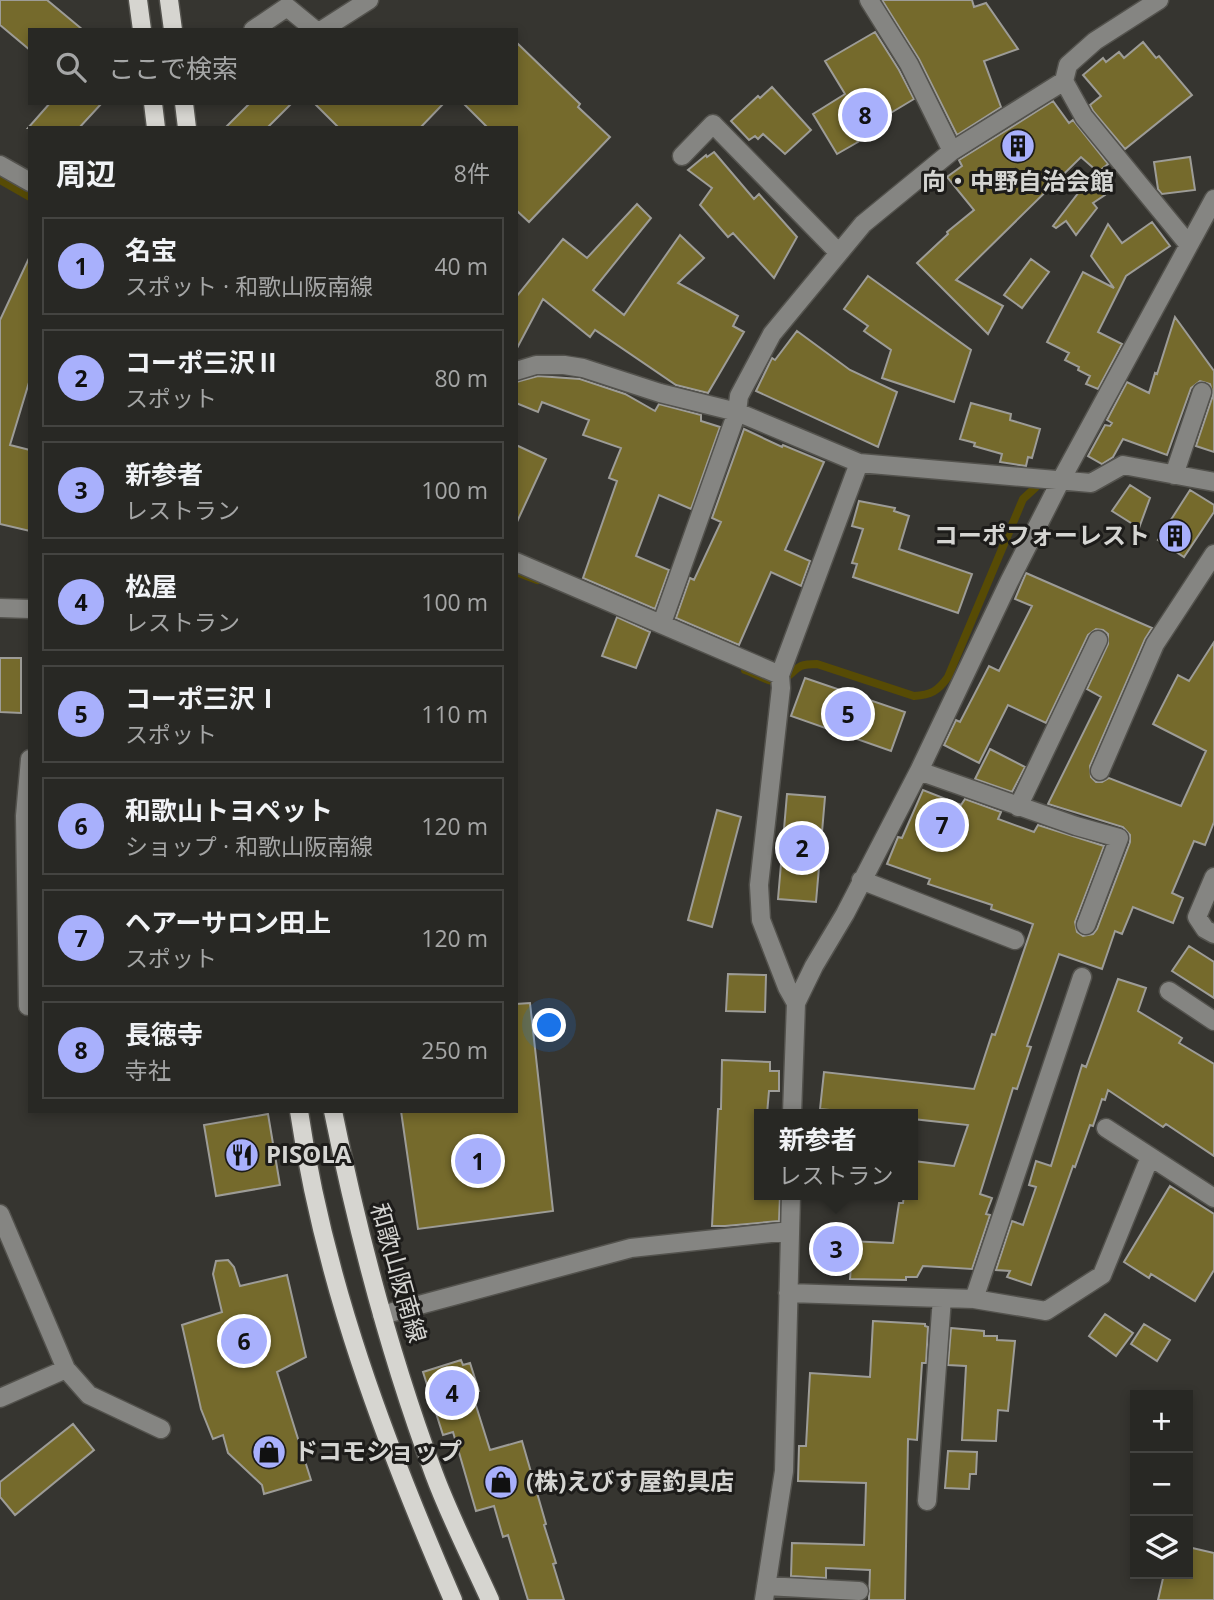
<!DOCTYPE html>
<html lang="ja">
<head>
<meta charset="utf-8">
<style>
  :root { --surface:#282824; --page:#343431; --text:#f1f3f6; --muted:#a5a6a6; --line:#444441; --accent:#a8b0fc }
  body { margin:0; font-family:"Open Sans","Noto Sans JP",sans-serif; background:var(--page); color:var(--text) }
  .controls { position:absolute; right:21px; bottom:21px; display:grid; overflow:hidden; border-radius:0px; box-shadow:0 4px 10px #0003 }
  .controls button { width:63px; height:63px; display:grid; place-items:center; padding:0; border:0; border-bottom:2px solid var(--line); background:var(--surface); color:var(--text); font:35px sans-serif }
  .you { position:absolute; left:550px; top:1026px; width:24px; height:24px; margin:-18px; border:5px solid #fff; border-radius:50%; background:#1a73e8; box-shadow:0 0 0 10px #1a73e833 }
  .badge { display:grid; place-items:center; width:46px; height:46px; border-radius:50%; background:var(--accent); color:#111; font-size:23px; font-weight:700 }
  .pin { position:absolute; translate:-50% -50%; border:4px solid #fff; box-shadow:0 2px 7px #0006 }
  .popup { position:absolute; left:754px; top:1109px; width:164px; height:91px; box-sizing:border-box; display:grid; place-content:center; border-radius:0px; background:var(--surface); filter:drop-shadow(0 2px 5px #0005); font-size:23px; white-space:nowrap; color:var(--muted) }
  .popup b { font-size:26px; color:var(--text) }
  .popup::after { content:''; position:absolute; left:50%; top:100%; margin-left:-14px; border:14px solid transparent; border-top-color:var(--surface) }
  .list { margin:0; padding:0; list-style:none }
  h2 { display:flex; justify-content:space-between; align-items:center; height:91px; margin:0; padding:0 28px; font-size:30px }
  h2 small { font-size:23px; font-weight:400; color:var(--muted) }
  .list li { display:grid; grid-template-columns:46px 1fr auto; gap:21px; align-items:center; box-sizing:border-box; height:98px; margin:0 14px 14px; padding:0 14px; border:2px solid var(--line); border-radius:0px }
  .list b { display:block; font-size:26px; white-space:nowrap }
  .list p { margin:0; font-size:23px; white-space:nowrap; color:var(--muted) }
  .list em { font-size:23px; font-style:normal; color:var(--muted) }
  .icon { flex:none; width:38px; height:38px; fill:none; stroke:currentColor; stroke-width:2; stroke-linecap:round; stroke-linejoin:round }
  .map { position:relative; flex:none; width:1214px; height:1600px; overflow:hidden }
  .search { position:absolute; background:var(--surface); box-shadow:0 4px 10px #0003; left:28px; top:28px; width:490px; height:77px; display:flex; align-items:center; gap:18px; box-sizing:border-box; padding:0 24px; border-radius:0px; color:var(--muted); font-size:26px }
  .panel { position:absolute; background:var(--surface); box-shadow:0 4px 10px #0003; left:28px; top:126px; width:490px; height:987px; border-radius:0px }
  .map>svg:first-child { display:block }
</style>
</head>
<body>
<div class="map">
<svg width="1214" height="1600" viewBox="0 0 1214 1600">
  <rect width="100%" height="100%" fill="#363530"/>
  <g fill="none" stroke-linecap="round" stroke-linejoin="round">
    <path stroke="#574b05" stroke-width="8" d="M0,180L30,197
      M516,572L537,580
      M745,670C754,673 763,679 772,681C785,684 791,671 801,666C806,664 811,664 817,664L914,696C931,695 938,691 948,677L1023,499L1036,487"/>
  </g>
  <path fill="#756a2c" stroke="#9d9c97" stroke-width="2" d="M0,0H47L83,30H30V50L0,25Z
    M882,0H972L974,7L986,3L1018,49L984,61L1001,107L957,135L919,59Z
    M875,32L899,70L914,99L854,135L858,142L837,154L813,114L845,94L825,61Z
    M516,42L580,104L578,107L610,137L529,222L516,210V128H488L463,103H516Z
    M1143,42L1156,58L1159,56L1192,95L1125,149L1093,111L1090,105L1101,96L1083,75L1103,58L1106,62L1119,52L1124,58Z
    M772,87L811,130L785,154L763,134L758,139L755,136L749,140L731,121L758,96L760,98Z
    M1053,101L1069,123L1073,120L1108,164L1098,172L1081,157L956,280L1003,306L988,334L917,263L948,234L947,232L974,210L947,177L962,166L959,160Z
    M50,103H102L79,128H28Z
    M250,103H292L267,128H225Z
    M314,103H444L420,128H339Z
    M714,152L754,199L759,194L797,237L774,278L733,233L728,237L700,205L712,188L688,170L706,155L707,157Z
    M1190,157L1195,190L1162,194L1158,189L1154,162Z
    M1092,175L1105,195L1093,203L1097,208L1076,235L1066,221L1056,228L1053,226Z
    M637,204L651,218L593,290L624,315L680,235L704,258L678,283L738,316L733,326L744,332L708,393L676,385L595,330L590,337L543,299L516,350V297L563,239L587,258Z
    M1152,222L1170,246L1126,276L1098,332L1122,344L1098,389L1086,384L1090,376L1078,370L1079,367L1065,360L1069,353L1047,342L1083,272L1114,288L1091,256L1108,224L1122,243Z
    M30,256V379L10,445L30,450V531L0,524V320Z
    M1031,259L1049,272L1022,308L1004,295Z
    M868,276L971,350L954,402L882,378L891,350L864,331L868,326L844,309Z
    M1175,317L1214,371V452L1196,446L1213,395L1210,384L1200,381L1191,388L1167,455L1123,439L1113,457L1102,464L1088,456L1105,425L1110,426L1112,423L1107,420L1127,382L1149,393L1155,373L1157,374Z
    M797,331L850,370L897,392L878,447L756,391L772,358L775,360Z
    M538,376L580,379L625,394L655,411L659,404L701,415V421L720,427L691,509L659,495L636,556L669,570L655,609L583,578L617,481L609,478L621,448L583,435L589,420L542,402L538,412L516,403V382Z
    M971,403L1011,414L1010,420L1040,429L1032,458L1028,457L1026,466L1000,462L1002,454L974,446L975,443L960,439Z
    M744,429L782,447L783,445L824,462L785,550L810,561L801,586L771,572L739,645L676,618L690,578L694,580L721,522L712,518Z
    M516,445L546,459L516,524Z
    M1130,485L1150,498L1139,528L1112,511Z
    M1190,490L1214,505V512L1184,557L1158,540Z
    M859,501L895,508L894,511L909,516L899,549L972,574L958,613L853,577L857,564L852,563L863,529L852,526Z
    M1026,573L1152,628L1145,639L1090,766L1091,777L1096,782H1102L1109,778L1181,806L1206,751L1153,724L1178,675L1189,681L1214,642V822L1205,845L1194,841L1172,893L1183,898L1173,923L1133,907L1122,934L1115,931L1102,969L1059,954L1027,1046L1031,1047L1017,1089L1013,1088L980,1194L992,1198L986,1214L990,1215L972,1269L923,1266L917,1277H906V1280L850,1279L851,1266L831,1265L825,1258V1240L893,1243L899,1203H903L904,1195H913V1161L954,1166L968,1125L913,1119V1114H868L820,1109L824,1072L974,1089L992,1034L995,1035L1033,924L991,909L992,905L928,884L930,879L887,864L898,837L902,838L923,790L961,805L965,799L1001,812L998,819L1034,832L1038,825L1104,846L1075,922L1077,932L1083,936L1093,934L1097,929L1130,842V835L1123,827L1048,804L1101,697L1087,689L1108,644V634L1103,630L1096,629L1088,635L1046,723L1008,705L979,763L944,745L956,720L960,722L989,666L999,671L1032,606L1015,599Z
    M617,617L650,632L636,668L602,656Z
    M0,658H21V713L0,712Z
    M805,678L905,712L891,751L791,716Z
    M990,749L1025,767L1012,792L975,779Z
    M787,794L825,797L816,902L778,899Z
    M717,810L741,817L712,927L688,920Z
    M1189,946L1214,962V998L1172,971Z
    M728,974L766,975L765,1012L726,1011Z
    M1118,979L1146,988L1138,1011L1182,1038L1179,1043L1214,1064V1156L1166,1124L1163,1127L1108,1090L1105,1100L1102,1099L1093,1126L1090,1125L1075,1167L1073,1166L1031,1285L1007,1277L1010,1271L996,1270L1012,1221L1023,1225L1036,1187L1029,1185L1036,1161L1051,1166L1082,1065L1086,1067Z
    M530,1003L553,1211L418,1229L401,1111H516V1004Z
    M722,1060L770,1062V1071H779V1091H769L767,1114H759V1195H780L779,1221L725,1226H712L718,1109H721Z
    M268,1114L280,1185L216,1196L204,1125Z
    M1170,1186L1214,1214V1270L1195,1301L1151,1274L1149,1278L1124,1262Z
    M228,1260L234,1267L240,1286L287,1275L306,1357L277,1372L311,1480L264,1494L262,1485L228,1453L223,1435L213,1439L201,1409L182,1325L222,1312L213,1274L216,1261Z
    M1105,1314L1133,1333L1116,1356L1089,1336Z
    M873,1321L925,1324V1326L928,1327L926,1363H922L917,1440L908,1439L905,1600H869L870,1570L826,1568V1578L791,1576L792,1543L864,1545L866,1483L798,1481L799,1446H806L810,1373L870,1377Z
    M1144,1324L1170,1340L1157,1361L1131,1344Z
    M951,1328L984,1331V1336H997V1340L1015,1341L1008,1411L998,1410L996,1441L962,1440L966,1366L948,1365Z
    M461,1360L463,1365L470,1363L479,1391L472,1393L490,1450L522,1441L546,1524L544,1525L556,1563L553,1564L564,1600H528L508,1535L503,1537L494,1506L476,1511L453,1432L443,1435L423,1372Z
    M73,1424L94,1450L15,1515L0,1497V1482Z
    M948,1451L977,1452L976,1474H970L969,1489L945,1488Z
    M1188,1547L1214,1553V1600H1158L1164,1574H1188Z"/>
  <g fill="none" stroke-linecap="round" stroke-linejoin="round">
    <g stroke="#53524d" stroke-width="21">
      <path id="minor" d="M869,0L909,64L952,151
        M253,30L287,7L315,30
        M322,30L369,0
        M1064,81L1084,117L1189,245
        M682,156L713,124L839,253
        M0,165L30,182
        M516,371L536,365H564L583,368L660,393L737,412L859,463L1091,483L1123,465L1214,482
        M1174,475L1202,392
        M516,562L780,675
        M0,608L30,609
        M662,623L737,412L739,396L772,334L863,224L952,151L1064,81L1068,65L1095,41L1159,0
        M919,771L1076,826L1119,838L1086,925
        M1100,771L1155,644L1214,554
        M1018,807L1098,640
        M1214,877L1197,917L1205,929L1214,934
        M861,880L1015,940
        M1169,991L1214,1021
        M796,1003L787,987L761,920L759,885L781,688L780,675L859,463
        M28,1006L25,816L30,759
        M792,1114L796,1003L814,966L845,914L919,771L1009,582L1061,480L1214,199
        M1106,1128L1214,1198
        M0,1214L66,1369L89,1395L161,1429
        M788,1293L974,1299L1082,977
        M974,1299L1046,1311L1102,1275L1150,1157
        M382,1315L631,1248L790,1231
        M0,1398L66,1369
        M927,1501L942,1298
        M766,1586L859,1591
        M764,1600L784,1471L791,1195"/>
    </g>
    <g stroke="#53524d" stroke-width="21">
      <path id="major" d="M138,0L142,30
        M169,0L173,30
        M153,103L156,128
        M184,103L187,128
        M299,1111C324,1282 385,1443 453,1600
        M333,1111C358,1234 390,1356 434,1474C450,1517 471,1558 490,1600"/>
    </g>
    <use href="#minor" stroke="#858582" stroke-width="18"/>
    <use href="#major" stroke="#d6d5d0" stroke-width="18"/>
  </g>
  <defs>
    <g id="building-disc" transform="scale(1.75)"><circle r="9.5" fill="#a8b0fc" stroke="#1d1c1a"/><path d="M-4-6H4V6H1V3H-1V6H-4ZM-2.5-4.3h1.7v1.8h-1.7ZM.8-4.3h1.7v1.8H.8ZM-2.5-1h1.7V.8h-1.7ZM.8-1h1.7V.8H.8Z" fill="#111"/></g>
    <g id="restaurant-disc" transform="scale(1.75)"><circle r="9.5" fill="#a8b0fc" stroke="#1d1c1a"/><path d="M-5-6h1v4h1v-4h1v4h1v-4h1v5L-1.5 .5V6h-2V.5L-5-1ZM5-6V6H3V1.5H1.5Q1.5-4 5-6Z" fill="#111"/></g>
    <g id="shop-disc" transform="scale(1.75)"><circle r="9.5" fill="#a8b0fc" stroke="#1d1c1a"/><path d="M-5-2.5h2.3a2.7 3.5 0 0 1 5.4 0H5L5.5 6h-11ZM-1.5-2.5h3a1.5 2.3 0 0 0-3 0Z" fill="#111"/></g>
  </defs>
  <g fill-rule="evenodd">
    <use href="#building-disc" x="1018" y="146"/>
    <use href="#building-disc" x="1175" y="536"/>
    <use href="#restaurant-disc" x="242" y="1155"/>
    <use href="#shop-disc" x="269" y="1452"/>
    <use href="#shop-disc" x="501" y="1482"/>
  </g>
  <g text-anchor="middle" stroke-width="6" stroke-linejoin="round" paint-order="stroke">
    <g font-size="24" font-weight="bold" fill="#d5d5d2" stroke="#1d1c1a" text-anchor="start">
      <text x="1018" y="190" text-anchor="middle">向・中野自治会館</text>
      <text x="1150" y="544" text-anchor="end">コーポフォーレスト</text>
      <text x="266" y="1163">PISOLA</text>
      <text x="294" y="1460">ドコモショップ</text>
      <text x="526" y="1490">(株)えびす屋釣具店</text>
    </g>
    <g font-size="24" fill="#d5d5d2" stroke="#1d1c1a">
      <text transform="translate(398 1273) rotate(74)" y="8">和歌山阪南線</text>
    </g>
  </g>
</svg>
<div class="controls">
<button>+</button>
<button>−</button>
<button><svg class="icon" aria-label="layers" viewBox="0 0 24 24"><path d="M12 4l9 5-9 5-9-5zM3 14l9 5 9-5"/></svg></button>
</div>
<div class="you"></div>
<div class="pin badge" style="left:478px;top:1161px">1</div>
<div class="pin badge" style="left:802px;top:848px">2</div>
<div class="pin badge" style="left:836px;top:1249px">3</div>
<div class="popup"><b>新参者</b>レストラン</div>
<div class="pin badge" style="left:452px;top:1393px">4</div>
<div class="pin badge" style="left:848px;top:714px">5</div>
<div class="pin badge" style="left:244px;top:1341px">6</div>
<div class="pin badge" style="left:942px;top:825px">7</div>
<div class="pin badge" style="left:865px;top:115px">8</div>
<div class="search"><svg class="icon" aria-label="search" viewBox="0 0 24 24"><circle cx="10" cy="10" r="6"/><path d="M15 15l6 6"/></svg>ここで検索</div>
<section class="panel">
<h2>周辺<small>8件</small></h2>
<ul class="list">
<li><span class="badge">1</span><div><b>名宝</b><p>スポット · 和歌山阪南線</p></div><em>40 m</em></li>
<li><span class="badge">2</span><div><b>コーポ三沢Ⅱ</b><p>スポット</p></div><em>80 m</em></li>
<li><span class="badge">3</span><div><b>新参者</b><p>レストラン</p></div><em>100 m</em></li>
<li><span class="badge">4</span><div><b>松屋</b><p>レストラン</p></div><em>100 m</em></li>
<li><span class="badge">5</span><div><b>コーポ三沢Ⅰ</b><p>スポット</p></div><em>110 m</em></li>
<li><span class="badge">6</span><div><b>和歌山トヨペット</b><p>ショップ · 和歌山阪南線</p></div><em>120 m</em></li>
<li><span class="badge">7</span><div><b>ヘアーサロン田上</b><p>スポット</p></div><em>120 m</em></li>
<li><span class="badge">8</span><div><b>長徳寺</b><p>寺社</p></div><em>250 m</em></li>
</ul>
</section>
</div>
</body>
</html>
